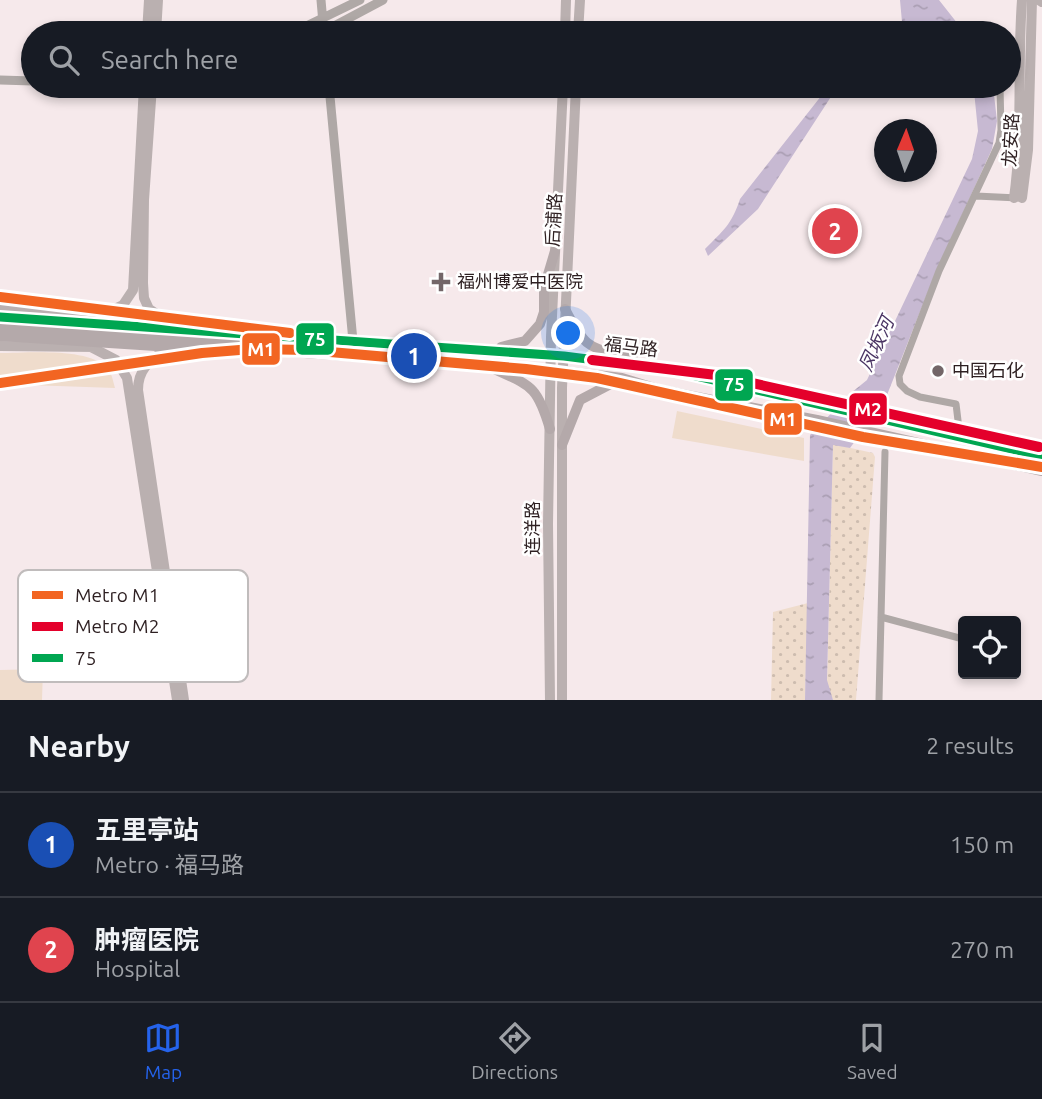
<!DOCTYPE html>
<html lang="en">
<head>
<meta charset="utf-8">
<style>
  :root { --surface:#171b24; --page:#20242c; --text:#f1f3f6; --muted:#9ea1a6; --line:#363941; --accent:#2563eb }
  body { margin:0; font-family:Ubuntu,"Noto Sans SC",sans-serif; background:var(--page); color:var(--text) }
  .controls { position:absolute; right:21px; bottom:21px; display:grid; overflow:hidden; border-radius:7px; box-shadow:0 4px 10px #0003 }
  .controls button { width:63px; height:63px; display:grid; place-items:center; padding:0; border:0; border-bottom:2px solid var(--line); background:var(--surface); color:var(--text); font:35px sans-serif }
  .compass { position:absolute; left:874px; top:119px; width:63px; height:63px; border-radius:50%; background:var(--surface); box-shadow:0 4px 10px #0003; rotate:2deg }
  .you { position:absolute; left:569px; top:334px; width:24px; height:24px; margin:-18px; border:5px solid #fff; border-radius:50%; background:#1a73e8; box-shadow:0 0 0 10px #1a73e833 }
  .badge { display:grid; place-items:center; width:46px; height:46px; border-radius:50%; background:var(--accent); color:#fff; font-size:23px; font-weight:700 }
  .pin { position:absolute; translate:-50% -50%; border:4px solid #fff; box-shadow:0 2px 7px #0006 }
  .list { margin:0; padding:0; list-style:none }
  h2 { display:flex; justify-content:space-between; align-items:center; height:91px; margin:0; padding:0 28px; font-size:30px }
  h2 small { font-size:23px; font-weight:400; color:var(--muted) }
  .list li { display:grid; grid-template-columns:46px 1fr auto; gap:21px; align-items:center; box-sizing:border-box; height:105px; padding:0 28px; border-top:2px solid var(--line) }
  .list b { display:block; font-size:26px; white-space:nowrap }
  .list p { margin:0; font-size:23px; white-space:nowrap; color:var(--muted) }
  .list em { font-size:23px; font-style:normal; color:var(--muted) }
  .icon { flex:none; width:38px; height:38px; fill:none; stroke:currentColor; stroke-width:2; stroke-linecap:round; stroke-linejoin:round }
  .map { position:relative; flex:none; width:1042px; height:700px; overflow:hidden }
  .search { position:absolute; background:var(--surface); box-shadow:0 4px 10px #0003; left:21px; right:21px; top:21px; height:77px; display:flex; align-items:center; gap:18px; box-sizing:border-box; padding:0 24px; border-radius:38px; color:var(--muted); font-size:26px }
  .sheet { height:301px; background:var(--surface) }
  nav { display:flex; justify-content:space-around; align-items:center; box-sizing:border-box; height:98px; border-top:2px solid var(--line); background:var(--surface); font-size:19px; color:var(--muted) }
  nav a { display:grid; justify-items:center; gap:4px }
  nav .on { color:var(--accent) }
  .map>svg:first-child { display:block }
</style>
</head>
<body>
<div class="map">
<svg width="1042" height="700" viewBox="0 0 1042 700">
  <defs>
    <pattern id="park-dots" width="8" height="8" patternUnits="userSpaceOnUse" patternTransform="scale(1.75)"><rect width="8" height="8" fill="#efdccc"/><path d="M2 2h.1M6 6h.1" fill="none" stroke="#cdbcaf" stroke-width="1.8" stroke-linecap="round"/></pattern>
    <pattern id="water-ripples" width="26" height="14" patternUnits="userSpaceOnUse" patternTransform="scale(1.75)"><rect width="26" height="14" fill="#c7b9d2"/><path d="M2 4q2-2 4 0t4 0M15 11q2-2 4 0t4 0" fill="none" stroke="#ab9fb4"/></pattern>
  </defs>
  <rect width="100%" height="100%" fill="#f6e9eb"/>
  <path fill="#efdccc" d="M0,353C26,353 89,347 107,368C112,373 113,381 115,388L0,384Z
    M677,411L804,438V461L672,438Z
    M43,669L42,700H0V670Z"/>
  <path fill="url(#park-dots)" d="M833,444L873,453L875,457L856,700H833L827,685Z
    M808,603L805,700H771L773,612Z"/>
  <path fill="url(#water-ripples)" d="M900,0H939L965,33H903Z
    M829,86H838L758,209L708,256L705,249C723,231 732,224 740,199Z
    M970,86H993L997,121L992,149L935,274L885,400L850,448L833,445L827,680L833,700H805L810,435L851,393L867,380L972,159L978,131L974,91Z"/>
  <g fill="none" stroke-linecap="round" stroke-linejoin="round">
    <path stroke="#afa8a6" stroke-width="7" d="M976,196L1018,198
      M960,437L956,404L920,397L907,391L900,384L899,376L939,271L999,143L1001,130L1000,86
      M881,617L963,639
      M879,700L885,452"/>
    <path stroke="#afa8a6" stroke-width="9" d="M321,0L323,23
      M292,33L360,0
      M321,33L383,0
      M0,80L33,81
      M329,86L353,341"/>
    <path stroke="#bab0b0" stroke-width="10" d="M1039,0L1042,2
      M147,33L149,0
      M156,33L158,0
      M565,33L566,0
      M578,33L580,0
      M152,86L144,200L143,283L144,298L149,309L164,319
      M1014,198C1023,133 1017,66 1022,0
      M1022,198L1028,150L1032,0
      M0,308L212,323L266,331
      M104,314L123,305L133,290L144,86
      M0,346L97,347
      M91,347L116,360L127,378L177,700
      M164,351C149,361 138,370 138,390L184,700
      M550,700L548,524L551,337L563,86
      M562,700V388L576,86"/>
    <path stroke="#b4a9aa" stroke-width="10" d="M565,309C587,352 589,346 633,359
      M0,327L248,342L263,340
      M249,334L564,356L666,369L1042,456
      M0,336L249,352H290L563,371L622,378L661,390L817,420L1042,471
      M501,347L525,341L540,324L544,312V288L555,251
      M492,368C531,386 537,385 550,429
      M562,445L580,400L622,378"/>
    <path stroke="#b7acac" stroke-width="10" d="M0,317L249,334"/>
    <g stroke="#fff" stroke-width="14">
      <path id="bus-1" d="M0,317L564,356L666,369L1042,456"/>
    </g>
    <use href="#bus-1" stroke="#00a651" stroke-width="9"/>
    <g stroke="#fff" stroke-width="16">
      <path id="metro-1" d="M0,297L290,333
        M0,383L202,353L252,349L307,350L526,369L597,378L863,437L1042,467"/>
    </g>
    <g stroke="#fff" stroke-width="16">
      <path id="metro-2" d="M592,360L716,375L1039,447"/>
    </g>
    <use href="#metro-1" stroke="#f26522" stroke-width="10"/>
    <use href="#metro-2" stroke="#e4002b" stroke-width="10"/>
  </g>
  <g fill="#736668" stroke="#fff" stroke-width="2.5">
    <path d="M437.5 271.5h7v7h7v7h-7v7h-7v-7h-7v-7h7z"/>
    <circle cx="938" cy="371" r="7"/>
  </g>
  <g text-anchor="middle" stroke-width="5" stroke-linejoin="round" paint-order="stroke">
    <g font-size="18" fill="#2d1f21" stroke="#fff">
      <text transform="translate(1011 140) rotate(-87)" y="6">龙安路</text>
      <text transform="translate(554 220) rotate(-87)" y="6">后浦路</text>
      <text transform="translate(631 347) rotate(7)" y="6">福马路</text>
      <text transform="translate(533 528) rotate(-90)" y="6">连洋路</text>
    </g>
    <g font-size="18" fill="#2d1f21" stroke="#fff" text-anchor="start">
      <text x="457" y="288">福州博爱中医院</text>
      <text x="952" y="377">中国石化</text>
    </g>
    <g font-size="19" font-style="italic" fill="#4a3463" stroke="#fff">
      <text transform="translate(876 344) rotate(-65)" y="7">凤坂河</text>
    </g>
  </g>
  <rect x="18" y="570" width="230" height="112" rx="10" fill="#fff" stroke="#c0bcbc" stroke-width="2"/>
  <rect x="32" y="591" width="31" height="8" fill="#f26522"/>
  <rect x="32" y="622" width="31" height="9" fill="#e4002b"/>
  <rect x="32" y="654" width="31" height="8" fill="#00a651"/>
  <g font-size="19" fill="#2d1f21">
    <text x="75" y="602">Metro M1</text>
    <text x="75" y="633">Metro M2</text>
    <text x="75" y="665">75</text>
  </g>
  <g stroke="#fff" stroke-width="2.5">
    <rect x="295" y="322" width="40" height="34" rx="7" fill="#00a651"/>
    <rect x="241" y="332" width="40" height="34" rx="7" fill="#f26522"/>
    <rect x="714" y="368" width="40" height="34" rx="7" fill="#00a651"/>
    <rect x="848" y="392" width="40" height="34" rx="7" fill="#e4002b"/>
    <rect x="763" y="402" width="40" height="34" rx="7" fill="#f26522"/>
  </g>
  <g font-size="19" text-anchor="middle" font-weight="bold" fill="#fff">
    <text x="315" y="346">75</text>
    <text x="261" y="356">M1</text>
    <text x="734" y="391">75</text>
    <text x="868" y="416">M2</text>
    <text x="783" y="426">M1</text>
  </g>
</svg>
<div class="controls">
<button><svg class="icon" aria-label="locate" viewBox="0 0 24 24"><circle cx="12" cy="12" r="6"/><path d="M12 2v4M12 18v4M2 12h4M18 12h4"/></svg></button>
</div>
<svg class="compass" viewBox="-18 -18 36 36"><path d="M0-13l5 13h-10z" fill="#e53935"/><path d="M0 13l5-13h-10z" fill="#9ea1a6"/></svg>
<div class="you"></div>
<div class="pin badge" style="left:414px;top:356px;background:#1a4fb4">1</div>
<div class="pin badge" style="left:835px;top:231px;background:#e0444e">2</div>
<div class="search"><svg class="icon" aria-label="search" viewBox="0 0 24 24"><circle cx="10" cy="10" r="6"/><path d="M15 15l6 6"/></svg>Search here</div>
</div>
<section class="sheet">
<h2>Nearby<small>2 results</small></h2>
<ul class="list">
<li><span class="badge" style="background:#1a4fb4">1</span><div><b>五里亭站</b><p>Metro · 福马路</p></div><em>150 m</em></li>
<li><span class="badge" style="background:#e0444e">2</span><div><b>肿瘤医院</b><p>Hospital</p></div><em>270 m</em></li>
</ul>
</section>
<nav>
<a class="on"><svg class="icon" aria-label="map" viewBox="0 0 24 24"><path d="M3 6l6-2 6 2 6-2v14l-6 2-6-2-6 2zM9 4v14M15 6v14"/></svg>Map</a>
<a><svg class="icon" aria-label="directions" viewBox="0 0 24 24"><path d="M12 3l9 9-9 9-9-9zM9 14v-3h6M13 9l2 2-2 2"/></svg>Directions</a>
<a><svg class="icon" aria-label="saved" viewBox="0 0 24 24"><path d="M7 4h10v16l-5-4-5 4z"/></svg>Saved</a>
</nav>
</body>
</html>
